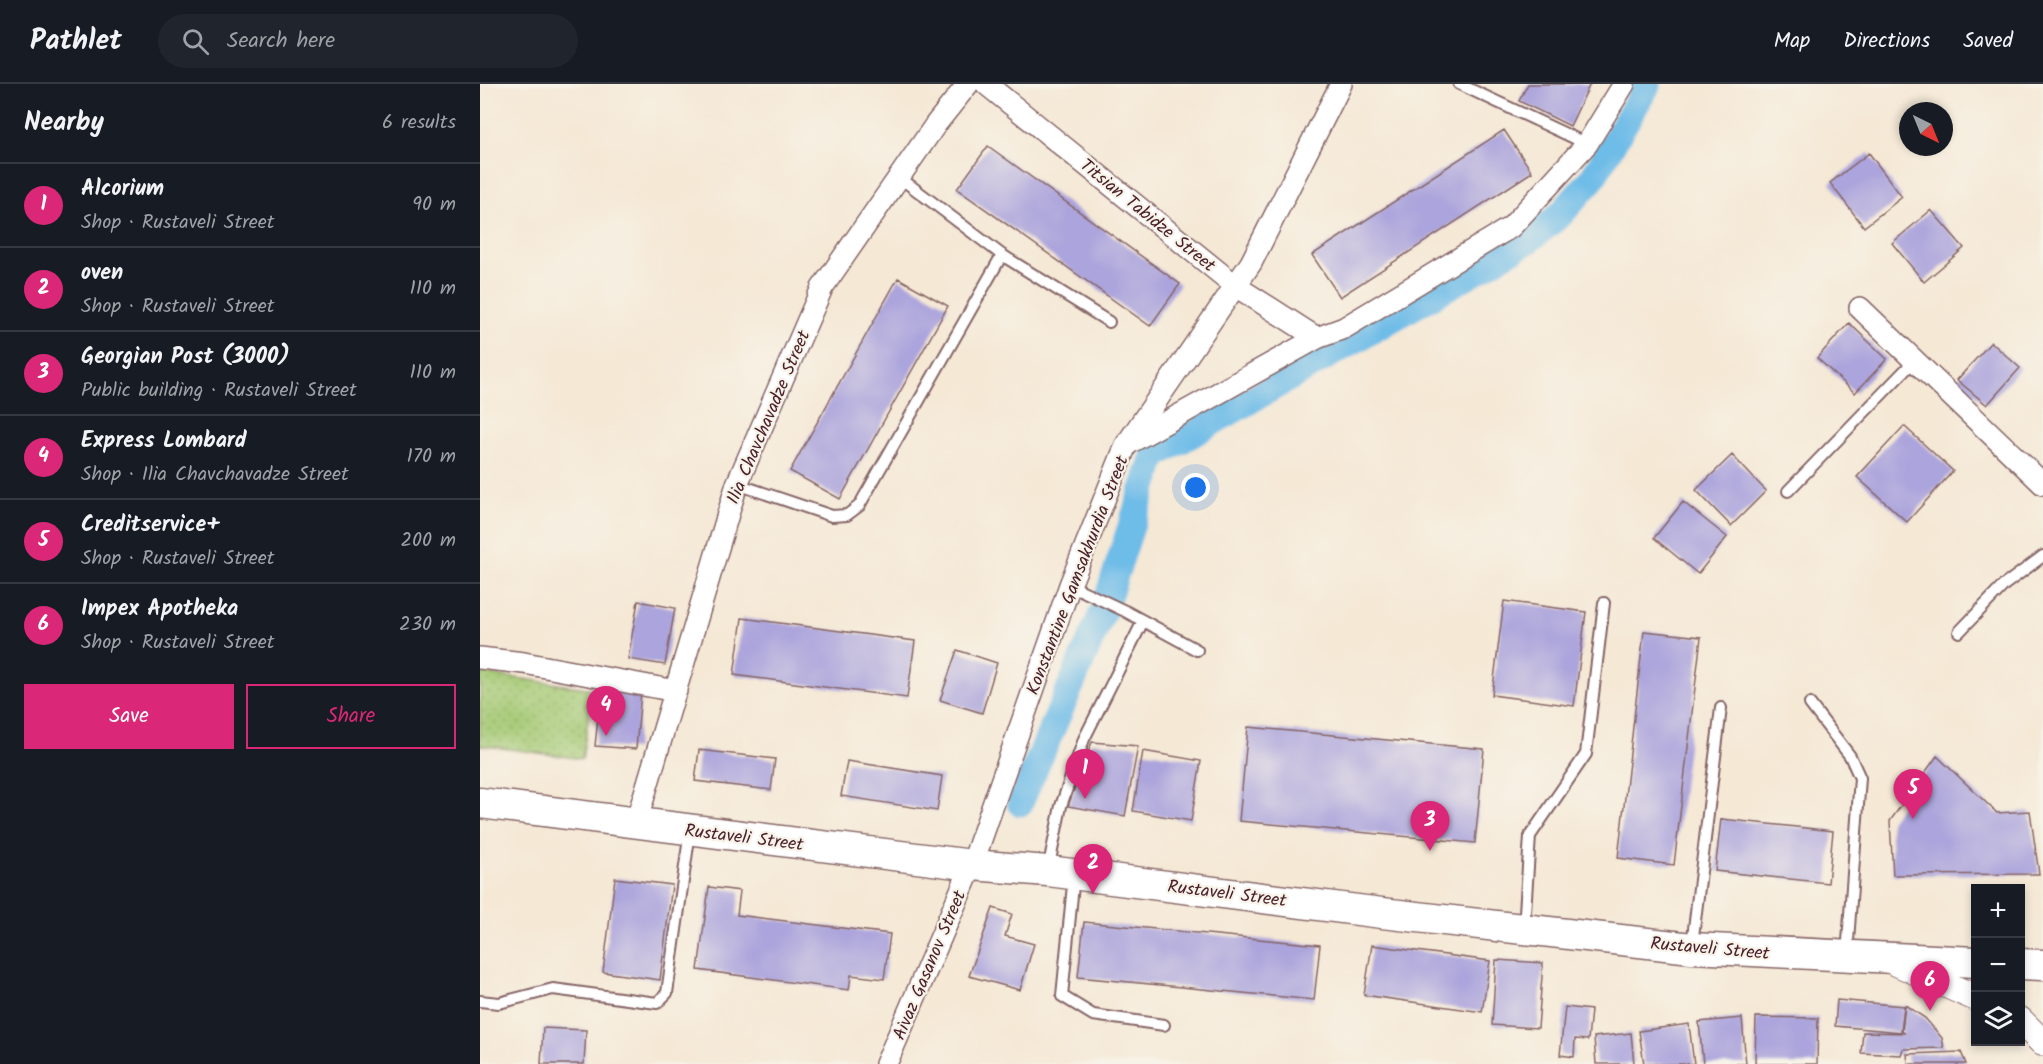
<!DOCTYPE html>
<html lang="en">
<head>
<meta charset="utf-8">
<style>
  :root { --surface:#171b24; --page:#20242c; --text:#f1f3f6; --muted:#9ea1a6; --line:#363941; --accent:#db2777 }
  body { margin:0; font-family:Kalam,sans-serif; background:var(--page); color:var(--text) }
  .controls { position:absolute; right:18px; bottom:18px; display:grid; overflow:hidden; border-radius:0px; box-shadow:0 3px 9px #0003 }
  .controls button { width:54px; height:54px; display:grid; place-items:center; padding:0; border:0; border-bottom:2px solid var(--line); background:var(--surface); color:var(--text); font:30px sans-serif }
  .compass { position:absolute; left:1419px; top:18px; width:54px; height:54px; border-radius:50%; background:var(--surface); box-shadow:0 3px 9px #0003; rotate:137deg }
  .you { position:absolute; left:716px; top:404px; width:21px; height:21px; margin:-15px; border:4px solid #fff; border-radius:50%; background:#1a73e8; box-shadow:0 0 0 9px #1a73e833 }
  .badge { display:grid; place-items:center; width:39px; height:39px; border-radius:50%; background:var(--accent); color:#fff; font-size:20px; font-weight:700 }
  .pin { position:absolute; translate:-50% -50px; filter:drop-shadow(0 2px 3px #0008) }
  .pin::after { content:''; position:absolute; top:32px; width:21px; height:18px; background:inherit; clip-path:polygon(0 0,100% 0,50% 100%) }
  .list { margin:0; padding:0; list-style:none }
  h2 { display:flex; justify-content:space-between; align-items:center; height:78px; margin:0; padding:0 24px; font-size:26px }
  h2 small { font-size:20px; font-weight:400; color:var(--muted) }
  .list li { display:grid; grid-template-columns:39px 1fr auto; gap:18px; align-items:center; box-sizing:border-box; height:84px; padding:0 24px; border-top:2px solid var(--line) }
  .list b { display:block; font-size:22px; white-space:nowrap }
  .list p { margin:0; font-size:20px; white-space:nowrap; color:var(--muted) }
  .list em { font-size:20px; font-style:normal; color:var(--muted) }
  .actions { display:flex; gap:12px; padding:18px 24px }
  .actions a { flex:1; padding:14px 0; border:2px solid var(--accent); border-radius:0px; text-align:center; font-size:21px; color:var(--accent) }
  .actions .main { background:var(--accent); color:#fff }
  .icon { flex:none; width:33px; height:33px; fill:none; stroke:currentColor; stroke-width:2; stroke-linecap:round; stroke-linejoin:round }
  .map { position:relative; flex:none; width:1563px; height:980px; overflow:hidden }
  header { display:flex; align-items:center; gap:36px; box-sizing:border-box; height:84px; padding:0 30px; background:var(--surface); border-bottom:2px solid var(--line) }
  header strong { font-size:28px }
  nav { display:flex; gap:33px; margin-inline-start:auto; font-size:21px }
  .search { width:420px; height:54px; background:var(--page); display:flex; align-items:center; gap:15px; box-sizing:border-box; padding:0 21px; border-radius:33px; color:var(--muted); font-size:22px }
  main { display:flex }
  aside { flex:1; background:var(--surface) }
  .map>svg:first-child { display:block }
</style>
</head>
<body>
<header>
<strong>Pathlet</strong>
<div class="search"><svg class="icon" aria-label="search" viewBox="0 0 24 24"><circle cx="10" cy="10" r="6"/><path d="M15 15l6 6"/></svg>Search here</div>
<nav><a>Map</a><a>Directions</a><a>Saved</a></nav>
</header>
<main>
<aside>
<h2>Nearby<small>6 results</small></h2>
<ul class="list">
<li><span class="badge">1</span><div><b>Alcorium</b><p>Shop · Rustaveli Street</p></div><em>90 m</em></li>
<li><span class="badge">2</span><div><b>oven</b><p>Shop · Rustaveli Street</p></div><em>110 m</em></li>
<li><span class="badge">3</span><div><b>Georgian Post (3000)</b><p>Public building · Rustaveli Street</p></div><em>110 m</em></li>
<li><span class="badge">4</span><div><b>Express Lombard</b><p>Shop · Ilia Chavchavadze Street</p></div><em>170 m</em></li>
<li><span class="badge">5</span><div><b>Creditservice+</b><p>Shop · Rustaveli Street</p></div><em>200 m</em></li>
<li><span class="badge">6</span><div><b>Impex Apotheka</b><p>Shop · Rustaveli Street</p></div><em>230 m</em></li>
</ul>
<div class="actions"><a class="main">Save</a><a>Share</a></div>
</aside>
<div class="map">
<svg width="1563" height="980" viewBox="0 0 1563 980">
  <defs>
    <pattern id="grass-dots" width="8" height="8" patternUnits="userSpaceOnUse" patternTransform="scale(1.5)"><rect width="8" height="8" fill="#a4c973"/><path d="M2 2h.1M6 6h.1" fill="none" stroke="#8fac64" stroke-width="1.8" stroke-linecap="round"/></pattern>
  </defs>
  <rect width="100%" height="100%" fill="#f7f3e8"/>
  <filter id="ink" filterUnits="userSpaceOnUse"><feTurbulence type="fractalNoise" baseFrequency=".0167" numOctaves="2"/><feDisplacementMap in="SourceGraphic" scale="12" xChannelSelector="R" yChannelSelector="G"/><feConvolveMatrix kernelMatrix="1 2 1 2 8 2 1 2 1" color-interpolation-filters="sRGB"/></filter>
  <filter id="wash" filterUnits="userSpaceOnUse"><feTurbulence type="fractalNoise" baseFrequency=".008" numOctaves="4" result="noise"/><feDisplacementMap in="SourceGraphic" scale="24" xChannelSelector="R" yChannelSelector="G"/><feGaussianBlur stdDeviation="1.35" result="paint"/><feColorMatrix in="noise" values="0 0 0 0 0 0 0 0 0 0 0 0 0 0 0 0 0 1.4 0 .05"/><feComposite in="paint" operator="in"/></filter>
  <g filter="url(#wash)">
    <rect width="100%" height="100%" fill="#f5e8d5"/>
    <path fill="url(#grass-dots)" stroke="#77744f" stroke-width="1.5" d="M0,589L113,605L102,675L0,661Z"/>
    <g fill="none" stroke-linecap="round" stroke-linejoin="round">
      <path stroke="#6ebce8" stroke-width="27" d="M540,719L624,525L674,372L1049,156L1081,130L1112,95L1168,0"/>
    </g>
    <g id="blocks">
      <path fill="#aca4dc" d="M1048,0H1110L1090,42L1039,17Z
        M1024,46L1052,88L860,213L832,171Z
        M508,62L700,200L670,242L477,105Z
        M1389,69L1422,113L1384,143L1350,99Z
        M1451,126L1484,164L1444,198L1412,159Z
        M418,194L468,222L360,415L310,387Z
        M1369,239L1407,275L1375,309L1337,274Z
        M1511,258L1540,284L1507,321L1477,296Z
        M1424,342L1473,387L1427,438L1377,393Z
        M1252,371L1286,407L1251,442L1216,406Z
        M1203,418L1247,453L1218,490L1174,454Z
        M158,517L195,524L185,581L148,575Z
        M1024,517L1106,528L1094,622L1012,611Z
        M262,534L435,557L427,614L254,591Z
        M1164,547L1221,553L1194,781L1138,774Z
        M477,566L517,579L502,629L460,616Z
        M121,605L161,608L156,665L115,662Z
        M768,643L1004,665L995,759L759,737Z
        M612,658L658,662L645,732L588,722Z
        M219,666L295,675L291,706L215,697Z
        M663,667L721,677L711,737L653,727Z
        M1457,672L1517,729L1550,727L1559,790L1413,791L1410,737Z
        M367,677L462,692L457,727L361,712Z
        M1241,735L1353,747L1348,799L1235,787Z
        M135,794L192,801L180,896L123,888Z
        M229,803L260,807L257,831L410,850L404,895L371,891L369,906L218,886Z
        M513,824L532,830L525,852L554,860L540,906L489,892Z
        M604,838L840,861L834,916L598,893Z
        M892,861L1010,877L1002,928L884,911Z
        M1016,876L1063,879L1058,944L1012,941Z
        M1357,916L1424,922L1421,948L1355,942Z
        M1425,921L1445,934L1462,954L1464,964L1423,965L1421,971L1381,969L1383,948L1425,949L1422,948Z
        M1085,923L1111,926L1108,956L1095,955L1094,973L1080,971Z
        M1276,933L1338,934L1337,980H1275Z
        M1262,934L1266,980H1223L1219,938Z
        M1209,940L1214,980H1164L1159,947Z
        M63,944L106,946L104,980H61Z
        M1151,949L1154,980H1116L1114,953Z
        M1481,968L1486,980H1428L1427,970Z"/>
    </g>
  </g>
  <g filter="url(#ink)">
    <use href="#blocks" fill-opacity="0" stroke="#866566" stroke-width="1.5"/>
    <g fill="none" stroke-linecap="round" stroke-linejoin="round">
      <g stroke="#866566" stroke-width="14">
        <path id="service" d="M979,0L1107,60
          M522,171L629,238
          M257,400L352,432L367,431L379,422L522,171L419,93
          M1308,407L1434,277
          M590,501L645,527L717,566
          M1479,548L1524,501L1563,472
          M1330,620L1370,672L1380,694L1367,871
          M568,786L581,722L604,655L663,537
          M594,791L582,912L613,931L684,941
          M1044,844L1050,752L1106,670L1124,519
          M1212,861L1241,624
          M0,917L19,919L73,905L177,919L187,909L210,747"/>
      </g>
      <g stroke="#866566" stroke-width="24">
        <path id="minor" d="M506,0L757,203L837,254
          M1380,224L1563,400
          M651,358L837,254L864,244L1031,143L1107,60L1144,0
          M0,574L44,579L196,607
          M156,739L257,400L342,204L456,40L488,0
          M406,980L492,781L590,501L646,361L771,179L861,0"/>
      </g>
      <g stroke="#866566" stroke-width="28">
        <path id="tertiary" d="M1410,876L1496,914
          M1540,936L1563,959"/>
      </g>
      <g stroke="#866566" stroke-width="33">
        <path id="secondary" d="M0,719L492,781L568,787L902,829L1212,864L1496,878
          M1540,880L1563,881"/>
      </g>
      <use href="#service" stroke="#fff" stroke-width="10"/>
      <use href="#minor" stroke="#fff" stroke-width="21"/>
      <use href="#tertiary" stroke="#fff" stroke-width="26"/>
      <use href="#secondary" stroke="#fff" stroke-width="30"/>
    </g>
  </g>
  <g text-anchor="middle" stroke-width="4.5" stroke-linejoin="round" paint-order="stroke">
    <g font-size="18" fill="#4a1f2b" stroke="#f7f3e8">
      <text transform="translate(668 131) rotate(39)" y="6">Titsian Tabidze Street</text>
      <text transform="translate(288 333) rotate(-67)" y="6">Ilia Chavchavadze Street</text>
      <text transform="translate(597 491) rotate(-69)" y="6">Konstantine Gamsakhurdia Street</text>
      <text transform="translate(264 753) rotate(7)" y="6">Rustaveli Street</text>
      <text transform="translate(747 809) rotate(7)" y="6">Rustaveli Street</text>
      <text transform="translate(1230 864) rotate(5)" y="6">Rustaveli Street</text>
      <text transform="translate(449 881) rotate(-67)" y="6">Aivaz Gasanov Street</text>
    </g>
  </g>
</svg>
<div class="controls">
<button>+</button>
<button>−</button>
<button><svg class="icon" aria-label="layers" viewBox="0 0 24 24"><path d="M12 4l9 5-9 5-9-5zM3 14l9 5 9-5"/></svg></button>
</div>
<svg class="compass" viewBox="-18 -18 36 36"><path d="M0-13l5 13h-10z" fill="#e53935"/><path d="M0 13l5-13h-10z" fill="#9ea1a6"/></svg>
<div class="you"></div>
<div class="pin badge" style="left:605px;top:715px">1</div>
<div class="pin badge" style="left:613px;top:810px">2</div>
<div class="pin badge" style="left:950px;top:767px">3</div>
<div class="pin badge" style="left:126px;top:652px">4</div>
<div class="pin badge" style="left:1433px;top:735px">5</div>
<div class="pin badge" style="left:1450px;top:927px">6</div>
</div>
</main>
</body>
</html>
